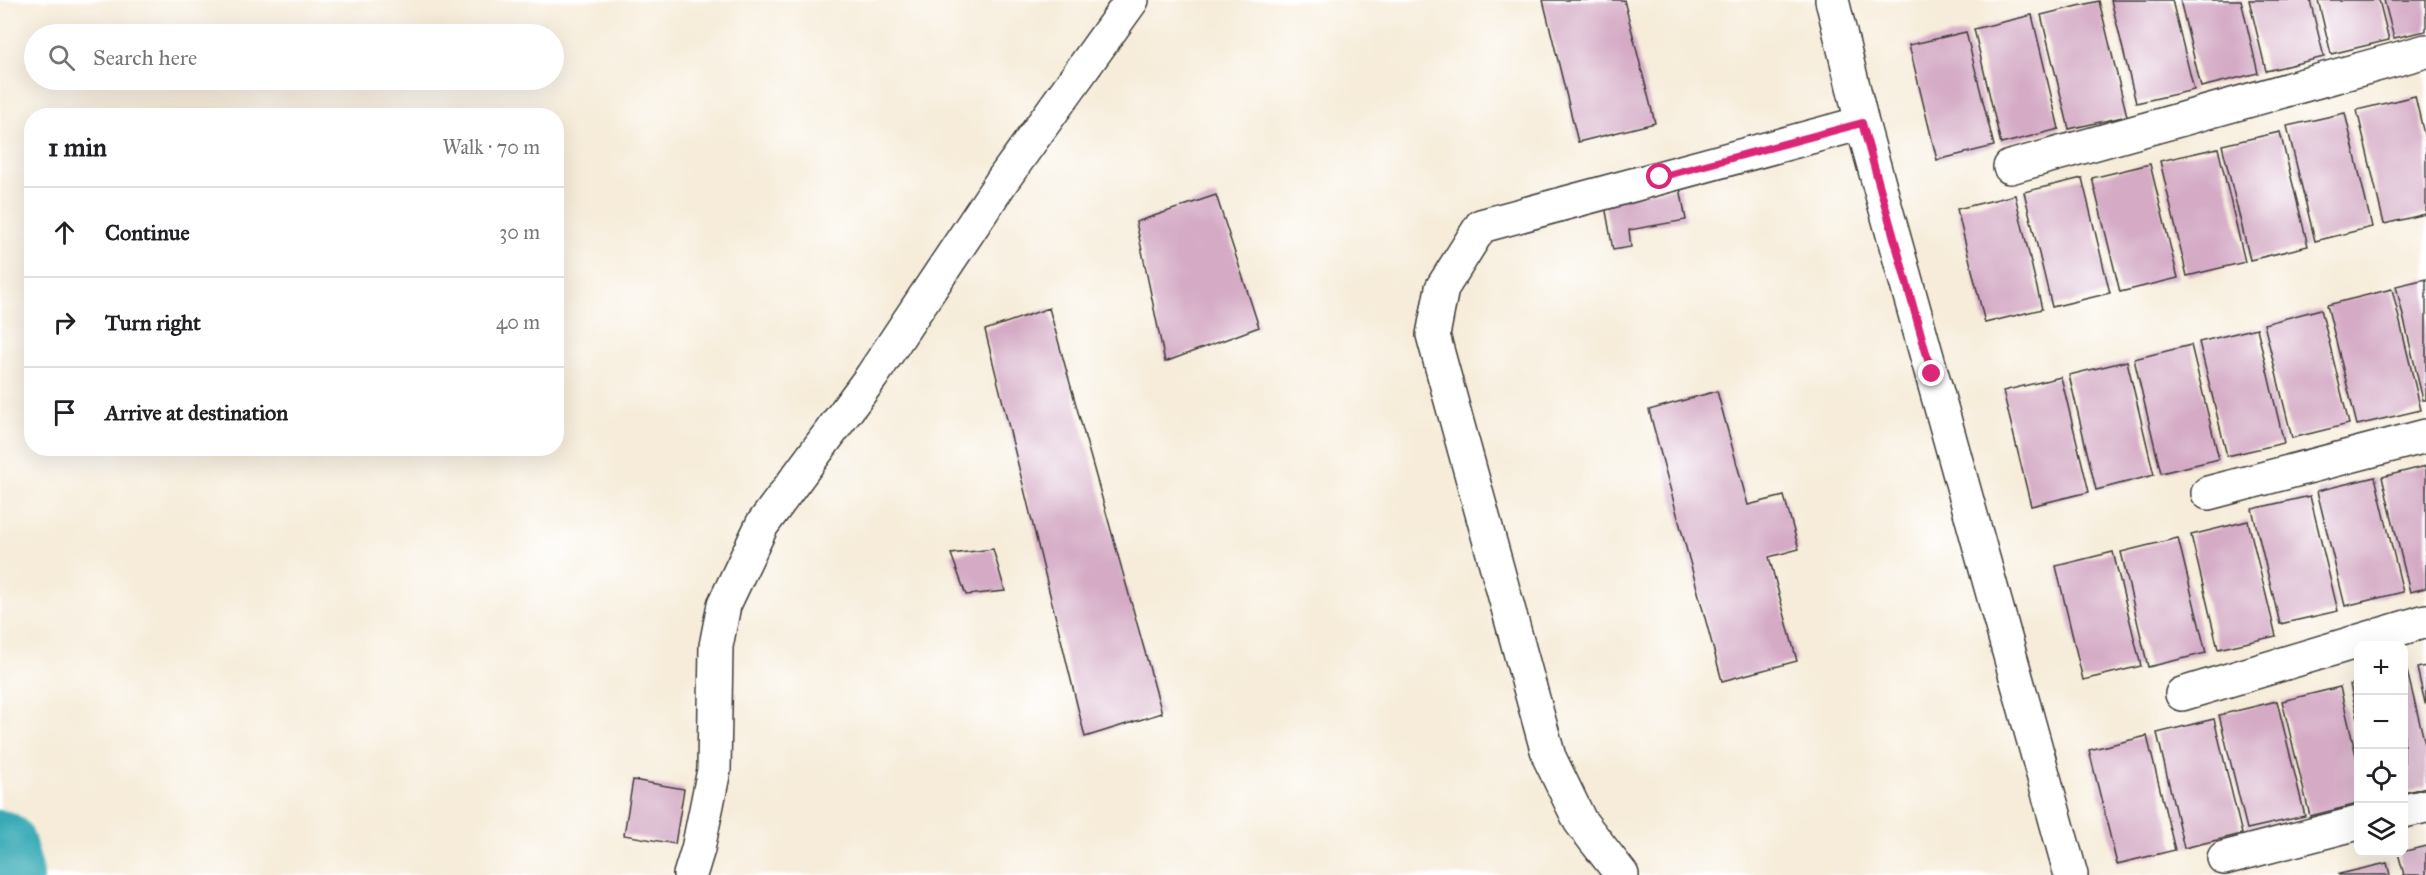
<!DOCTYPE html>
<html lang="en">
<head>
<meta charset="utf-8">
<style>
  :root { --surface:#fff; --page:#f2f2f2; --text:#202124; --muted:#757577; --line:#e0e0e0 }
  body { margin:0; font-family:"IM FELL Great Primer",serif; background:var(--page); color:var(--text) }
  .controls { position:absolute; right:18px; bottom:18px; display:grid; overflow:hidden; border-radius:12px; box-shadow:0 6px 24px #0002 }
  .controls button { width:54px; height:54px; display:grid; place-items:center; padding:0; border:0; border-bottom:2px solid var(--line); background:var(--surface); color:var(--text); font:30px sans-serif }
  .stop { position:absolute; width:18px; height:18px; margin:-14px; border:4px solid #db2777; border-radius:50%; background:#fff }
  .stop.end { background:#db2777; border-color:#fff; box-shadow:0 2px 6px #0008 }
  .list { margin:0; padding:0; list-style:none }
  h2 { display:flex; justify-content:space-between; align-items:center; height:78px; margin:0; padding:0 24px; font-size:26px }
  h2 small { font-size:20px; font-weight:400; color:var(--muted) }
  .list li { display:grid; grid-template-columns:39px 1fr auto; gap:18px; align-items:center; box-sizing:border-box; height:90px; padding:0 24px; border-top:2px solid var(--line) }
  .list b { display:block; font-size:22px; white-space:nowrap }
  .list em { font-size:20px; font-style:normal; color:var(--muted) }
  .icon { flex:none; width:33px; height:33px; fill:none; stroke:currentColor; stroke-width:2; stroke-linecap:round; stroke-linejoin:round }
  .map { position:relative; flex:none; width:2426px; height:875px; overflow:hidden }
  .search { position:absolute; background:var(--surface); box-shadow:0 6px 24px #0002; left:24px; top:24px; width:540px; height:66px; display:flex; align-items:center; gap:15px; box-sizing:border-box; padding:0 21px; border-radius:33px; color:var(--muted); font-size:22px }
  .panel { position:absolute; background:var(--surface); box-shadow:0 6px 24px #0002; left:24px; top:108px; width:540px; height:348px; border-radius:24px }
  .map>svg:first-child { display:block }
</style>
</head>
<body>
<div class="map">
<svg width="2426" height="875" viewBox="0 0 2426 875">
  <rect width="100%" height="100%" fill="#fff"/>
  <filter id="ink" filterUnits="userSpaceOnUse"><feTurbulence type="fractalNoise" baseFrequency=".0167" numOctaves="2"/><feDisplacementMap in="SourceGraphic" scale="12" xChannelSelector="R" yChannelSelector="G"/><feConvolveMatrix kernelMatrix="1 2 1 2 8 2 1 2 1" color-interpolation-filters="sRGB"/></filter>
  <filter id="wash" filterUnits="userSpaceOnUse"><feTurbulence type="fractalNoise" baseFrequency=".008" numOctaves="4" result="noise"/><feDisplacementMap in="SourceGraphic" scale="24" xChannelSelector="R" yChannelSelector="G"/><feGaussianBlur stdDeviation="1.35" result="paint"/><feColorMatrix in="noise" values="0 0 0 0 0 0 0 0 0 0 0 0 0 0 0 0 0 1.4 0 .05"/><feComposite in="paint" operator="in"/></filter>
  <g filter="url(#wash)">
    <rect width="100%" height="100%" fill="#f6ecd9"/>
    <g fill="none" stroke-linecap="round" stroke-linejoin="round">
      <path stroke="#39aab6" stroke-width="72" d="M0,846L8,875"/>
    </g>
    <g id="blocks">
      <path fill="#d4aac5" d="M1543,0H1624L1655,123L1578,142Z
        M2111,0H2172L2194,90L2136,103Z
        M2180,0H2241L2258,73L2201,87Z
        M2249,0H2310L2324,57L2266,71Z
        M2318,0H2379L2389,40L2331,54Z
        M2384,0H2426V31L2394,38Z
        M2099,1L2127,116L2069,129L2041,15Z
        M2032,15L2059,129L2001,144L1974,29Z
        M1966,32L1994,146L1937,160L1909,45Z
        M2415,96L2426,143V214L2384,224L2357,110Z
        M2345,113L2372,227L2315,241L2287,126Z
        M2280,132L2308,246L2250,260L2222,145Z
        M2218,148L2245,262L2187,276L2160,161Z
        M2150,164L2178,278L2120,292L2092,178Z
        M2082,178L2110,293L2052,307L2024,192Z
        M1680,187L1686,220L1629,230L1631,247L1613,250L1604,200Z
        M1216,195L1259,327L1165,362L1136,222Z
        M2015,195L2042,309L1985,323L1957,209Z
        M2426,279V400H2423L2396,286Z
        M2392,289L2421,410L2357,425L2327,305Z
        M1049,308L1162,713L1085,737L985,330Z
        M2321,309L2349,424L2292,438L2264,324Z
        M2257,328L2284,443L2227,456L2199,342Z
        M2191,345L2219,459L2161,473L2134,359Z
        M2127,361L2154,475L2096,490L2069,375Z
        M2061,377L2089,492L2031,506L2003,391Z
        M1717,391L1748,505L1784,496L1799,549L1769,557L1797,661L1722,681L1649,410Z
        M2426,466V588L2410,592L2382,477Z
        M2375,477L2403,592L2345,606L2317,491Z
        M2310,496L2338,611L2280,624L2252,509Z
        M2248,521L2276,636L2218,649L2191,535Z
        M2178,538L2206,653L2148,667L2121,552Z
        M993,549L1005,591L966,595L951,554Z
        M2113,552L2141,666L2083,680L2056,566Z
        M2426,666V702L2425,703L2417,668Z
        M2404,671H2407L2426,748V787L2404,793Z
        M2358,682V718L2350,685Z
        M2340,687L2358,764V804L2310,816L2282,701Z
        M2277,701L2305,816L2247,829L2219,715Z
        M2214,719L2242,834L2184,848L2157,733Z
        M2147,736L2175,850L2117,864L2089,750Z
        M633,780L684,789L675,844L624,835Z
        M2426,846V875H2404L2398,853Z
        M2387,863L2390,875H2339V874Z"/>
    </g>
  </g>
  <g filter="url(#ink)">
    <use href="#blocks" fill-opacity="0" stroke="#3d3b38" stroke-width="1.5"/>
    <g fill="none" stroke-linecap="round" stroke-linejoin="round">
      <g stroke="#3d3b38" stroke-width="36">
        <path id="minor" d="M1832,0L1862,123L2071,875
          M2010,167L2426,51
          M2208,493L2426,436
          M2182,694L2426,621
          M2404,811L2426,806
          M2224,858L2358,823
          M690,875L698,849L714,770L716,646L724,605L762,525L872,376L1002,181L1132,0
          M1622,875L1580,821L1549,757L1433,335L1442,288L1481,226L1862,123"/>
      </g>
      <use href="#minor" stroke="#fff" stroke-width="33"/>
    </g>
  </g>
  <g fill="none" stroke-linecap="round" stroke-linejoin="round" filter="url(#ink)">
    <path stroke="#db2777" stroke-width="8" d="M1660,177L1862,123L1932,374"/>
  </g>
</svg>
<div class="controls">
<button>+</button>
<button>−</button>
<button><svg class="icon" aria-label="locate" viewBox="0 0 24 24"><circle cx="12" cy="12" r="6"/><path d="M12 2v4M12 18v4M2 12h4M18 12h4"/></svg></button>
<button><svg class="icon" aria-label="layers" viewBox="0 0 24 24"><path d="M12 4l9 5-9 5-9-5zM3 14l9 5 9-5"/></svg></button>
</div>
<div class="stop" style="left:1660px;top:177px"></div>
<div class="stop end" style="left:1932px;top:374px"></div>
<div class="search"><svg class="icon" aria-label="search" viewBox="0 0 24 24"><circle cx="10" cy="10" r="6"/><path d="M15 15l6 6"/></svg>Search here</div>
<section class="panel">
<h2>1 min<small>Walk · 70 m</small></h2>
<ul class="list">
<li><svg class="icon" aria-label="ahead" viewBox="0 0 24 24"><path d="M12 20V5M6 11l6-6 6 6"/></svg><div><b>Continue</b></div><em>30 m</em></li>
<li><svg class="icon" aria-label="right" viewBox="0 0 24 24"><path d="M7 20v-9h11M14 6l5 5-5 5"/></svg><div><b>Turn right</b></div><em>40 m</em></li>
<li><svg class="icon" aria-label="arrive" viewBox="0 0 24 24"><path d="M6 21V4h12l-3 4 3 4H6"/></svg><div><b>Arrive at destination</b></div></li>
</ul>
</section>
</div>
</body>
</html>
